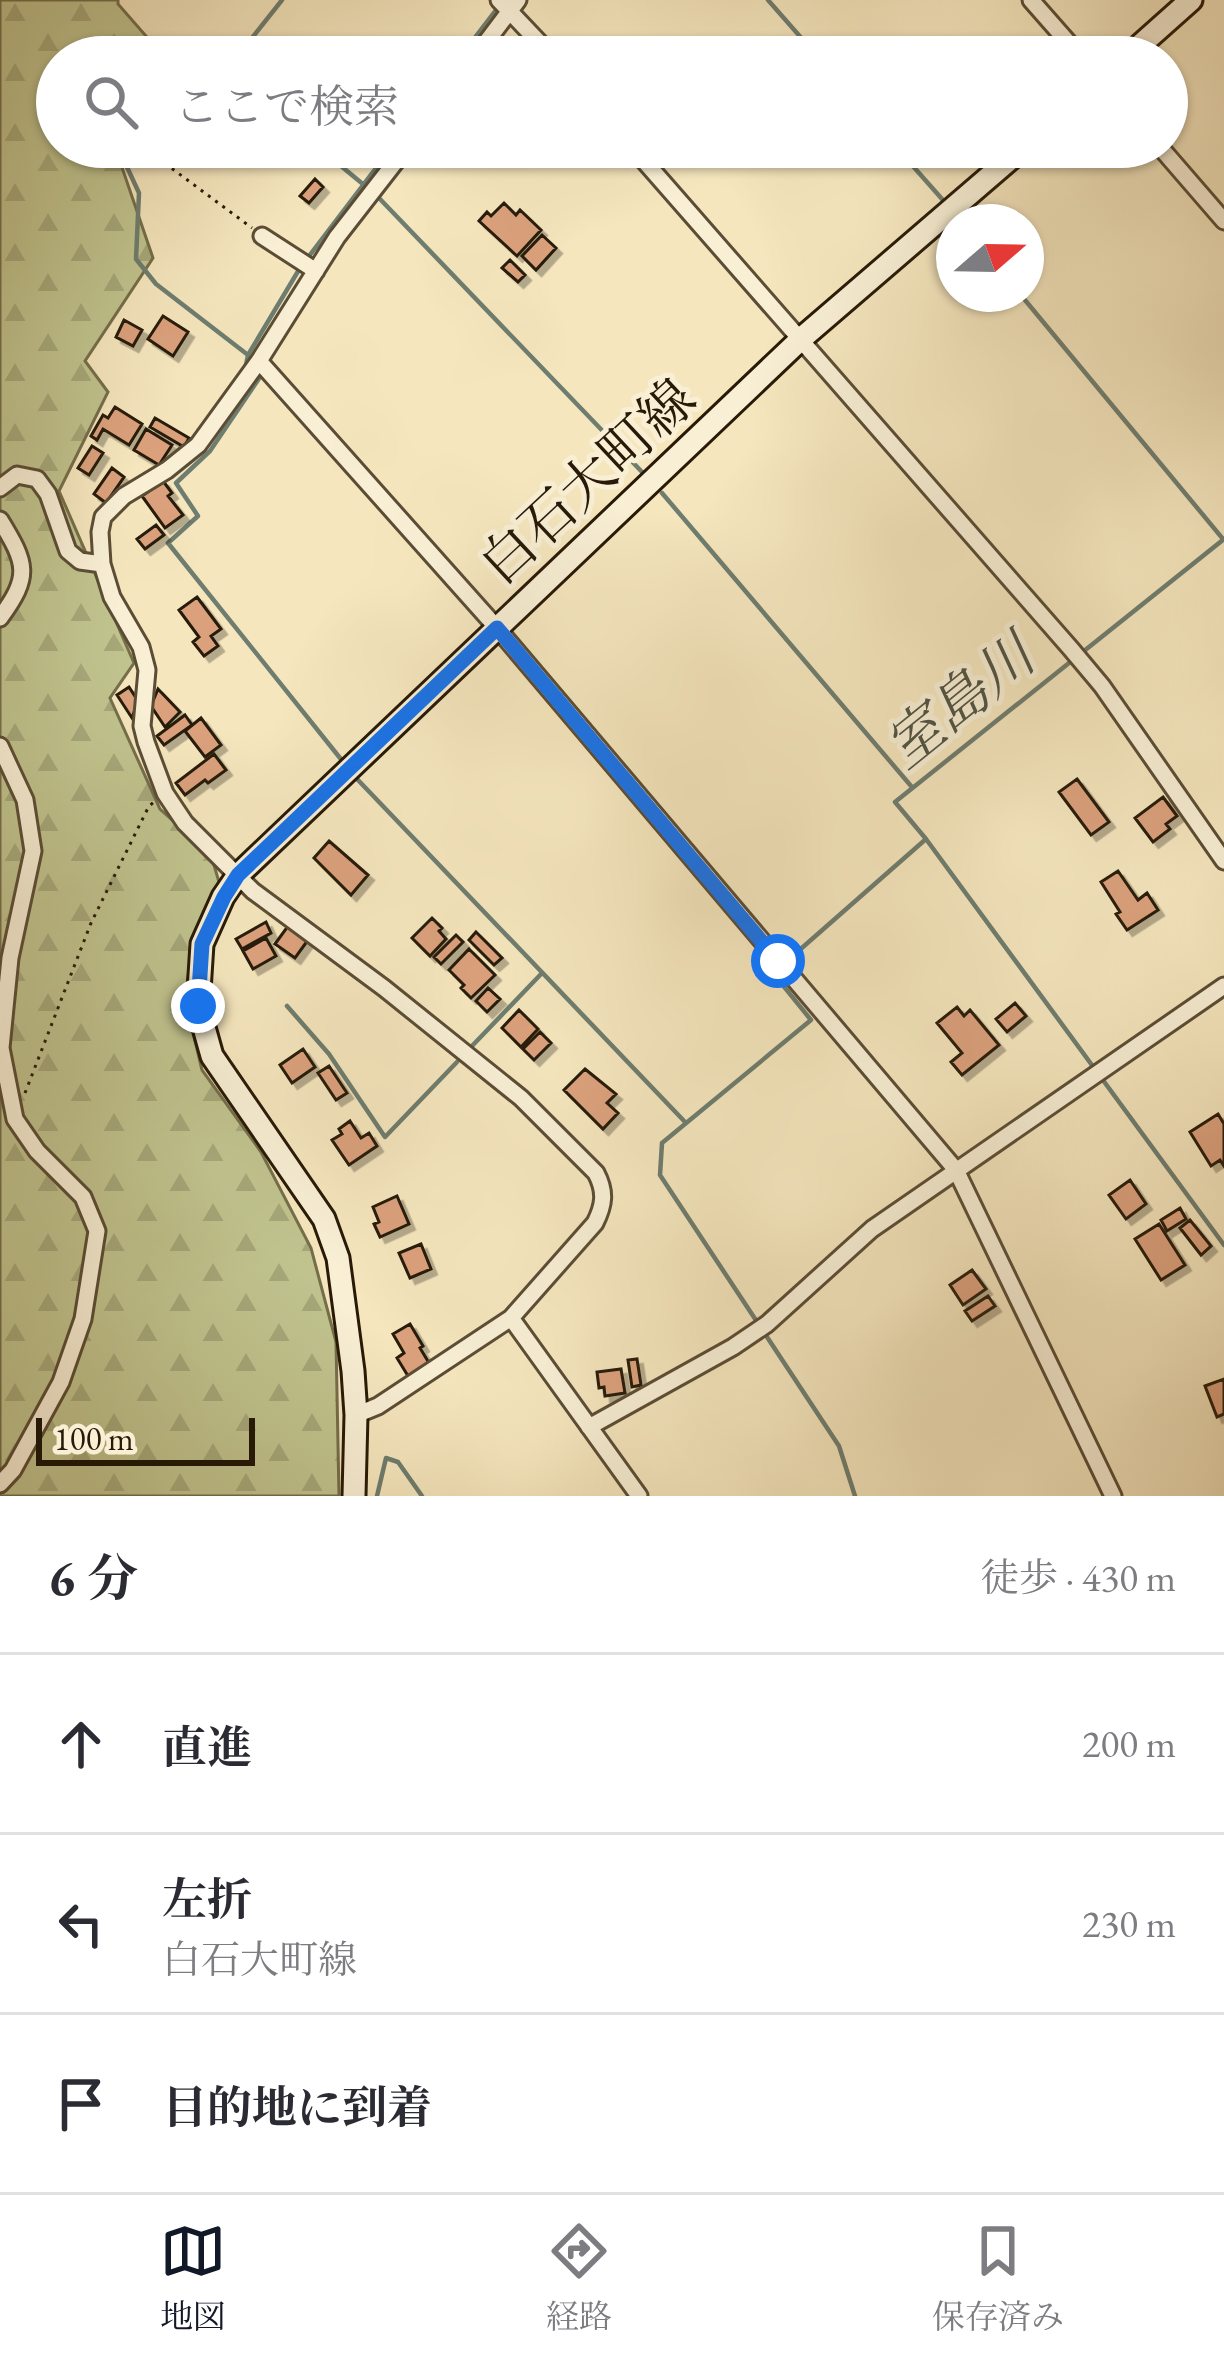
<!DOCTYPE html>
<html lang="ja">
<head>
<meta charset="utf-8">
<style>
  :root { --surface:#fff; --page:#f7f7f7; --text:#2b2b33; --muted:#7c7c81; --line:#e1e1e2; --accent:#111827 }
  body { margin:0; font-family:"EB Garamond","Noto Serif JP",serif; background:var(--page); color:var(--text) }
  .compass { position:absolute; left:936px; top:204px; width:108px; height:108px; border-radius:50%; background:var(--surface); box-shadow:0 3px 9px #0004; rotate:70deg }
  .scale { position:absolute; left:36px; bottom:30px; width:219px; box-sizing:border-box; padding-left:12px; border:6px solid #281a07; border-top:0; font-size:33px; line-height:42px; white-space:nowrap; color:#281a07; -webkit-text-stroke:9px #f8efd5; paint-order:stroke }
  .stop { position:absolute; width:36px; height:36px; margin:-27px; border:9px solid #1a73e8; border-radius:50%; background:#fff }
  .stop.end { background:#1a73e8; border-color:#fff; box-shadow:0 3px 12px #0008 }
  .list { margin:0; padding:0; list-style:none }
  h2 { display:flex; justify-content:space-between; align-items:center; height:156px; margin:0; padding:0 48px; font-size:51px }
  h2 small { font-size:39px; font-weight:400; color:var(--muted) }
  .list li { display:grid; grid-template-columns:78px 1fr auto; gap:36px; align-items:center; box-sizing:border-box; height:180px; padding:0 48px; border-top:3px solid var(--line) }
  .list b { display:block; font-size:45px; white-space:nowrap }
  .list p { margin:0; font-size:39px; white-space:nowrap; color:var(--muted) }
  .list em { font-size:39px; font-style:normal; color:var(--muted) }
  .icon { flex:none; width:66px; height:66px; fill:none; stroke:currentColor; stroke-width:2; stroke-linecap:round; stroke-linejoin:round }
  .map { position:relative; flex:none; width:1224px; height:1496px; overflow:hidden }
  .search { position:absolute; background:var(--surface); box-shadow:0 3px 9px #0004; left:36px; right:36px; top:36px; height:132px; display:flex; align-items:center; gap:30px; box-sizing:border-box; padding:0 42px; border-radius:66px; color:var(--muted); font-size:45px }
  .sheet { height:696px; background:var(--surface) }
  nav { display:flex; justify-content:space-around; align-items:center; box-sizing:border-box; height:168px; border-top:3px solid var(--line); background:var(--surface); font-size:33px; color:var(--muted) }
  nav a { display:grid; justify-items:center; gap:6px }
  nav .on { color:var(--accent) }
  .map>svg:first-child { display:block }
</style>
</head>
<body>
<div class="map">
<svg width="1224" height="1496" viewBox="0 0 1224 1496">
  <defs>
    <pattern id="forest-firs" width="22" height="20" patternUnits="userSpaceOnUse" patternTransform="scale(3)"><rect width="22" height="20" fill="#c0c38e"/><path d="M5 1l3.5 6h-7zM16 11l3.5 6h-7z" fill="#a5a779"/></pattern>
    <filter id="shadow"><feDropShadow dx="5.5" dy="5.5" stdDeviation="0" flood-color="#0004"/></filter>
  </defs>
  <rect width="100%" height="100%" fill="#f5e6be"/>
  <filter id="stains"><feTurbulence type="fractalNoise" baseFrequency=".00167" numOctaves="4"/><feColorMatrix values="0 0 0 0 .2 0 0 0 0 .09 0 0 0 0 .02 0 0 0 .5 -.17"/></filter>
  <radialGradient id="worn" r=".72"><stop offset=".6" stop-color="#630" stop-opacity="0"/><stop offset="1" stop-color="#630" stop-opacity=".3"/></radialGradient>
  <path fill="url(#forest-firs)" stroke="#746e4a" stroke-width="3" d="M0,0H118V4L153,44L143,57H57V147H115L153,258L85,361L108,392L59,491L134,663L110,698L160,809L211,855L219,882L193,938L185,1000L202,1070L261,1152L311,1248L336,1342L339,1496H0Z"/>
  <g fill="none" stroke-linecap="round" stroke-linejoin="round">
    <path stroke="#6e7d6f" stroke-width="4.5" d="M768,0L818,57
      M152,57L164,42L185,57
      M237,57L282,0
      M460,57L496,10
      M123,147L120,152L139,193L136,259L156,284L248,355
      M318,147L364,185
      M896,147L942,199
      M379,198L643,473
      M960,221L961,222
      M1020,294L1223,539
      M246,365L248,355L300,268L392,147
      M260,377L210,451L176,483L198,516L168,543L340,758
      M662,493L911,786
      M358,780L686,1123
      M926,839L1224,1245
      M787,961L926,839L895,802L1224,539
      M779,968L773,973L811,1020L662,1143L660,1175L839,1446L855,1496
      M287,1006L329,1054L385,1137L457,1062
      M472,1046L542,973
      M377,1496L386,1458L398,1462L422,1496"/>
  </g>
  <path fill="#dba17d" stroke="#281a07" stroke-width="3" filter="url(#shadow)" d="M315,179L323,187L309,203L300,196Z
    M504,203L516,215L520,210L541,230L517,256L479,221L487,212L491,216Z
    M542,235L556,248L536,270L522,256Z
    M510,260L525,275L518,282L502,268Z
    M163,316L188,332L173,356L148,339Z
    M124,320L142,330L133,346L116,337Z
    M115,407L142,424L129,445L103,429L97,440L91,436L103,415L108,418Z
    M155,418L189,438L184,447L150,427Z
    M146,429L172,445L159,465L134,450Z
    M92,446L103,453L89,475L78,468Z
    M112,468L124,477L106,503L94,494Z
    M163,481L172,493L168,496L183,515L165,528L142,496Z
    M156,525L164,535L145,549L137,539Z
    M197,597L221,629L211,636L218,646L204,656L193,642L199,637L179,610Z
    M129,687L138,701L132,718L117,695Z
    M158,689L180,712L165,727L151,706Z
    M185,715L192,725L164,745L157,736Z
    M201,718L221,745L205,757L185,731Z
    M214,754L226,770L208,783L205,780L185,795L176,783Z
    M1077,779L1109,822L1091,835L1059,792Z
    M1163,797L1177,816L1166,824L1170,829L1153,842L1135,818Z
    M329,841L368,875L351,895L314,858Z
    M1118,871L1138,900L1147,893L1158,910L1127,930L1116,914L1120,912L1101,882Z
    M432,918L442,928L439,931L446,939L430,956L412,938Z
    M266,922L271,933L242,949L236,939Z
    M288,926L308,940L295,958L275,944Z
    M476,932L502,958L494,965L469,940Z
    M456,935L463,942L441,964L434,957Z
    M266,938L276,956L253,969L243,951Z
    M469,949L495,975L471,998L461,988L464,985L449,970Z
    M488,988L500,999L487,1012L476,1001Z
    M1015,1003L1026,1016L1007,1032L996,1019Z
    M957,1007L964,1016L970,1010L999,1045L962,1075L951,1062L962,1053L937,1023Z
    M519,1010L538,1029L521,1047L502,1028Z
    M540,1032L551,1043L534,1060L523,1049Z
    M303,1049L315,1067L292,1083L280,1065Z
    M329,1066L347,1093L336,1100L318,1073Z
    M585,1069L616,1094L607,1103L618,1113L603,1129L564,1090Z
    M1218,1114L1224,1124V1166L1220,1160L1211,1166L1190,1132Z
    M350,1121L361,1138L369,1133L377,1146L349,1165L332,1140L342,1134L339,1129Z
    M1130,1180L1146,1204L1126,1219L1109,1195Z
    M397,1196L409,1224L380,1237L374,1224L379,1222L373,1207Z
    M1180,1208L1186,1219L1167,1231L1161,1220Z
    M1190,1220L1211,1246L1201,1255L1180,1228Z
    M1159,1224L1185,1265L1161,1280L1135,1239Z
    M421,1244L431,1269L410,1278L399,1253Z
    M972,1270L986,1289L963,1305L950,1285Z
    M988,1296L995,1306L972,1321L965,1311Z
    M410,1324L423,1346L420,1348L429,1363L408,1376L397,1358L404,1353L393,1334Z
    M637,1359L641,1385L632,1387L628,1360Z
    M621,1369L625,1393L605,1396L604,1387L599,1388L597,1372Z
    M1224,1379V1414L1217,1417L1205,1386Z"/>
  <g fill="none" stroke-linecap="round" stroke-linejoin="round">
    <g stroke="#5b4d35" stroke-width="21">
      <path id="minor" d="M499,0L553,57
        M1031,0L1081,57
        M475,57L518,0
        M407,147L337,237L259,361L198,445L167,470L124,496L103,517L100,532L102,564L112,597L141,647L147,670L142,726L146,742L165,793L185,823L253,891L384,988L521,1098L596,1173C606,1192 604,1205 595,1223L511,1318L639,1496
        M632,147L1071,649L1102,686L1224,861
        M1160,147L1224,221
        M262,236L316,271
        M259,361L497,628L956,1170L1113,1496
        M0,488L17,475L37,479L48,494L68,551L80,561L102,564
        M0,520C27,564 31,576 0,618
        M0,746L25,800L33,851L10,958L1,1048L15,1119L37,1151L83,1197L97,1231L83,1319L61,1382L13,1470L0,1484
        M356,1415L378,1406L511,1318
        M589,1427L733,1347L767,1324L872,1229L1224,986"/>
    </g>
    <g stroke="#281a07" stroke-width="27">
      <path id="secondary" d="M1127,57L1191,0
        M354,1496L356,1415L353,1371L338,1258L324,1219L212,1056L198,1006L202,944L223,897L238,875L802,338L1024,147"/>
    </g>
    <path stroke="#281a07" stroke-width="3" stroke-dasharray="3 6" stroke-linecap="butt" d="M143,147L252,228
      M25,1093L91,923L149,806L154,802"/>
    <use href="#minor" stroke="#f8efd5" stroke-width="15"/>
    <use href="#secondary" stroke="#f8efd5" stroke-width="21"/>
  </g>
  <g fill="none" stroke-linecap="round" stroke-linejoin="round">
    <path stroke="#1a73e8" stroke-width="15" d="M198,1006L202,944L224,897L238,875L497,628L778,961"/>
  </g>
  <g text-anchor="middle" stroke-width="10" stroke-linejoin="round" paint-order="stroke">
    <g font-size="54" fill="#281a07" stroke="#f8efd5">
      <text transform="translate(587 481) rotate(-43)" y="19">白石大町線</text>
    </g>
    <g font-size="57" font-style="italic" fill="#515444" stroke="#f8efd5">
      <text transform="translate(959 701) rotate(-39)" y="20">室島川</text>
    </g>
  </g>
  <rect width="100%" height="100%" filter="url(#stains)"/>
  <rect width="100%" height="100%" fill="url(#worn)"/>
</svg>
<svg class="compass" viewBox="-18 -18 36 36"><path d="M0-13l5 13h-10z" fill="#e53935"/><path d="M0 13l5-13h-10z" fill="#7c7c81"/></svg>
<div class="scale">100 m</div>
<div class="stop" style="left:778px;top:961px"></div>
<div class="stop end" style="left:198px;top:1006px"></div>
<div class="search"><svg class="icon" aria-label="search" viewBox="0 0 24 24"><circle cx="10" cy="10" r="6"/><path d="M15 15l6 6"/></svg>ここで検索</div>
</div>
<section class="sheet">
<h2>6 分<small>徒歩 · 430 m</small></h2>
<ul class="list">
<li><svg class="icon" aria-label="ahead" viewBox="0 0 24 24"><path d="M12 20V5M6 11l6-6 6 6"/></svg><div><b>直進</b></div><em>200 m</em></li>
<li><svg class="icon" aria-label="left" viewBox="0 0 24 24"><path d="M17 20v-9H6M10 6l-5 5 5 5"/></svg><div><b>左折</b><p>白石大町線</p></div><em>230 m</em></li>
<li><svg class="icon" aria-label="arrive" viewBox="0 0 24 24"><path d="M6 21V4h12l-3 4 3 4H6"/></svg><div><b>目的地に到着</b></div></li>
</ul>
</section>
<nav>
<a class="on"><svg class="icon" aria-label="map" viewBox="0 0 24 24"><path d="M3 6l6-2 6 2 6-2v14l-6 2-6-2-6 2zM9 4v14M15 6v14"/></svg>地図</a>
<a><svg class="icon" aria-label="directions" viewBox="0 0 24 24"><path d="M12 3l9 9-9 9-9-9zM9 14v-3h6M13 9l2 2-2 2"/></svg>経路</a>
<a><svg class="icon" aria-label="saved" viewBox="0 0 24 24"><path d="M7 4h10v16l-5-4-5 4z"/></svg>保存済み</a>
</nav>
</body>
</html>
